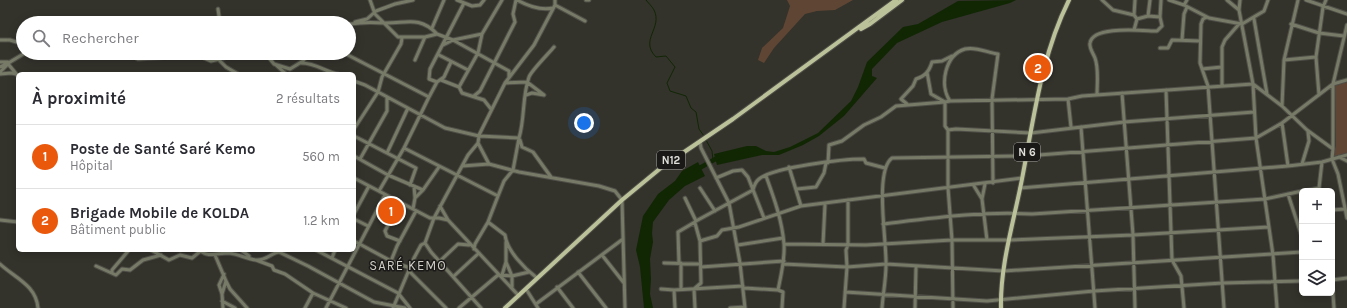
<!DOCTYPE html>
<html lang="fr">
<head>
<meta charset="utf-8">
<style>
  :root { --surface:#fff; --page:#f2f2f3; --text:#2b2b33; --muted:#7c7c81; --line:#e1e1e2; --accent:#ea580c }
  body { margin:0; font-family:Karla,sans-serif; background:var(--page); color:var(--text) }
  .controls { position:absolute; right:12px; bottom:12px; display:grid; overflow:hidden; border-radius:6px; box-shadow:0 2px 10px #0003 }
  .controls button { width:36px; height:36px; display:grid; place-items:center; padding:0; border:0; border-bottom:1px solid var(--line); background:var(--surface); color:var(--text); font:20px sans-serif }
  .you { position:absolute; left:584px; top:123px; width:14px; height:14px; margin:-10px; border:3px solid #fff; border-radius:50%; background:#1a73e8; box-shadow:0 0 0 6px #1a73e833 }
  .badge { display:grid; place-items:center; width:26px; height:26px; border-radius:50%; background:var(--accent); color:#fff; font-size:13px; font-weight:700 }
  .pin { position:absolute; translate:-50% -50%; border:2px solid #fff; box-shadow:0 1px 4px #0006 }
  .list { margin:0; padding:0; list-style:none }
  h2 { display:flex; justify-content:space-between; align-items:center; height:52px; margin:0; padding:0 16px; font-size:17px }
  h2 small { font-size:13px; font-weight:400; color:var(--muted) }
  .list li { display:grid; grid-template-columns:26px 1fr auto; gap:12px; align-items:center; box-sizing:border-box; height:64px; padding:0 16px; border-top:1px solid var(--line) }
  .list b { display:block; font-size:15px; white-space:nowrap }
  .list p { margin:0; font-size:13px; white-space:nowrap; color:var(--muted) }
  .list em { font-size:13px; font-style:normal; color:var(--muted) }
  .icon { flex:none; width:22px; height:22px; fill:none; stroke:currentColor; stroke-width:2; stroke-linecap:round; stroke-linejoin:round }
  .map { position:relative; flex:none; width:1347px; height:308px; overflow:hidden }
  .search { position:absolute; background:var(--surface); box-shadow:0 2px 10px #0003; left:16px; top:16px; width:340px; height:44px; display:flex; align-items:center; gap:10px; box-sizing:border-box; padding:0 14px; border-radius:22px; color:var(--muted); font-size:15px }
  .panel { position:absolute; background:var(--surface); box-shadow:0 2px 10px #0003; left:16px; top:72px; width:340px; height:180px; border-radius:6px }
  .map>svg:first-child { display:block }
</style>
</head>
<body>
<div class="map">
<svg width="1347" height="308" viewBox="0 0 1347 308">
  <rect width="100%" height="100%" fill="#33322b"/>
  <path fill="#5e4534" d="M787,0H853L835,10L817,11L805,14L774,48L764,63L758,60L762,48L783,28L790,6Z
    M1347,82V154L1335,156L1333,155L1336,146L1335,85Z"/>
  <path fill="#112704" d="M1016,0L1010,3L942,22L897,43L872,69V76L877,78L844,116L819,136L803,145L779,155H762L717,165L714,154L747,146H756L766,151L774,152L790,147L818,133L851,101L858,87L867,62L903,27L918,24L958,1Z
    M698,162L705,176L685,186L669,200L653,222L652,233L653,242L650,259L651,279L650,294L653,308H644L640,267L636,250L643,216L658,194L675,181L682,171Z"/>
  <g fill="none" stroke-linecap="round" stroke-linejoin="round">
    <path stroke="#112704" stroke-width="1" d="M646,0C648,3 652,6 654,10C663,28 639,40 656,57L666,56L675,67L667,83L670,91L686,96L691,108L696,112L699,129L704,136
      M706,140L712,151L713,160"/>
    <path stroke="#112704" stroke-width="4.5" d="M696,170L719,157"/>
    <g stroke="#4f4e47" stroke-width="5">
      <path id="minor" d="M370,0L375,14L398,37H425L437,34L453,40L509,71V77
        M457,0L472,6L480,5L484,0
        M517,0C528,6 540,11 553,8
        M586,0H589
        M1102,0L1113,10L1134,15
        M1169,0L1184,5L1209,18L1242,24L1264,11L1268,0
        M1227,0L1239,10
        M1240,0L1239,10L1253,84L1256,138L1273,255L1277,308
        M1306,0L1347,14
        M555,5L585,21
        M1184,5L1187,0
        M218,9L220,23
        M1148,16L1150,0
        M1207,17L1203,19L1201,24L1200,63L1208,86L1224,308
        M1137,19L1148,16L1160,17
        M1254,19L1267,94
        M355,22L367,19L376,11L395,4L413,0
        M350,24C362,22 372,22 384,23C405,24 419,15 437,34
        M1291,24L1319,33L1344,36
        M432,28L444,0
        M1134,30L1137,19L1134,15L1135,0
        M0,40H10L23,44
        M1182,40L1184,14L1187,7
        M443,45L453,40L482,34
        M1160,48H1168L1172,40L1200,41
        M99,53H105
        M128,53L138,59L172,57L181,53
        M192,53L211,61L245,53
        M265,53L274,64L290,69L303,61L309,53
        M344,53L429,97
        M439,55L468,70
        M173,57L198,56
        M415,60L425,37
        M1284,60L1316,57
        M220,61L226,67L238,74
        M0,62H8
        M301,63C317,63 325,72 338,74
        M9,65L18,76
        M276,65L286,74
        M0,67L10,62
        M1202,69L1222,67
        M0,72L10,62L25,53
        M927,72L931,94L945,102
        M0,74L11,73L16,74
        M441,80L459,87L462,93L484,100L491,109
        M354,81L365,85L445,128L479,136L519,138C525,118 522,97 529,77C531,71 549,53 554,47
        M437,82L429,79L430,69L464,3
        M505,83L527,82L544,95
        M1222,85V47L1225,40L1239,24
        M459,87L478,53L482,34L502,0
        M1166,90L1172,260L1181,276L1184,308
        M1122,93L1133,235L1135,308
        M526,95L532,93L544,95
        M1097,95C1097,83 1099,69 1095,58C1093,53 1089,48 1090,43C1093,25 1144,31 1157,31L1162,26L1160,17L1161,0
        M1319,95L1316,57L1323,7L1326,0
        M474,96L480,91L515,22L513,14L516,0
        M1068,99L1071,127
        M950,101C939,85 945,55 965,49C976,46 988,53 998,54L992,99L993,183
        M907,104L901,99L913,86L916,79C925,76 929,72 932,62L942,61L952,56
        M1282,106L1284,60L1298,0
        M1254,112L1124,122L1031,133L956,129L948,130L945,126V102L950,101L1068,99L1082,96L1253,84L1282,106L1307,130L1333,149L1332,159L1338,174L1347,218
        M1282,123L1288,166
        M1081,127L1095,308
        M354,129L378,92L382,77L401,44L402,38
        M948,130V188L952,240L953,308
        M479,135L505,83L534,45L555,5V0
        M354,136L416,168L410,185
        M520,140L522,147L533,152L551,177
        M700,142L701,148L729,203L740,263L745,308
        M478,143L489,164
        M404,148L498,196L488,222L475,244L474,249
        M1333,149V84L1347,80
        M387,153L408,108
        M354,156L388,175L423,190L439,167
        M1339,157L1347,161
        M360,159L387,111V98
        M828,163L829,145L842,141L864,125L881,117L896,106L945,102
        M1302,164L1309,141L1308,132
        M462,166L489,164L519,172L599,186L615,191L622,200L625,308
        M789,167L801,206
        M766,176C774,198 782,220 784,244C785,260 781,275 778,290
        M354,178L430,218H439L448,220
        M716,178L733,171L742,170L748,177L764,218
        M985,184L982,199L987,240
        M414,186L415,198
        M974,186L982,199
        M700,188L715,211
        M1020,188L1288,166L1322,162L1347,155
        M797,189L816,187L824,173L826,163
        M379,191L404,148L429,97L437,82L444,77L451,62
        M1304,191L1319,188L1322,162
        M1288,194L1302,237
        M498,196L504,181L513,170L519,138
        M685,198L696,221L753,190C754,186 755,182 759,179C774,167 843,159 864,159L866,163L885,168
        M400,202L385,231L387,236L400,241
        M440,206L448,220L519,296
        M413,209L415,198L423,190
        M1332,210L1345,209
        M354,214L369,186
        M354,219L368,226
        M0,220L18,222
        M488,222L505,235C507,251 525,269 537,278
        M695,223L700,241L701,283L694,289L695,308
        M883,224C933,218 982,211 1032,214L1265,199L1302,191
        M354,241L391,261L410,268
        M700,241L717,236L722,230L739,227L801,206L1022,178
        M425,243L431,252L481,308
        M784,244L866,245L952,240H1010L1133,235L1269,227
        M823,244L825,204
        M738,245L783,238
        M151,250L169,260L180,255L192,258L202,250
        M199,250C208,258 217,253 229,253C238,254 247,259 256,260C266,261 271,253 279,252L308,266L374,302L405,308
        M241,250L249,256
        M316,250L398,293L410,308
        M215,255L226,281L222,294L223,308
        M602,255L624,283
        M332,258L335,250
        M256,260L272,266L274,270L285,274L313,293L346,308
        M391,261L397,246L416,211
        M440,261L458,244L469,245
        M506,262L512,276V287
        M664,263L700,264
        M679,263L678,232L695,222
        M681,263V289
        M0,264C15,278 36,285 38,308
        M783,264L847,267L886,264L1004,271L1302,252
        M96,266L116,275L122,269L130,270L143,260L161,255
        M701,267L784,261
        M409,271L446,308
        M578,272L606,308
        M112,273V270L129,250
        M502,275L506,262V242
        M454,276L479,253
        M1332,280L1334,308
        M1332,280L1347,278
        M226,281L230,289L247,308
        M557,287L573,308
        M744,288L778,290L783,292L782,308
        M526,289L538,308
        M661,289L674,290L743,286
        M674,290L675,308
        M845,292L987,301L1094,291L1223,283L1302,281
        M222,294L219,285L224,274
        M222,301L235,308
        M536,304L623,239
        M305,308L313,293
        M326,308L385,195
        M393,308L414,258L421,245L425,243L434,218L468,155L478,143L479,136
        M459,308L498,275L512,276L529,272
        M730,308L745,307
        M844,308L847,267L846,250L848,245V200
        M882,308C883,294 886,279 886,265C887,243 874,171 892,158L1026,156L1256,138L1282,123L1333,84L1347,25
        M915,308L916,267"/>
    </g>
    <g stroke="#4f4e47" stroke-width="6">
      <path id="major" d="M861,29L870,24L902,0
        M505,308L622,200L662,167L733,119L896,0
        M1001,308C1000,265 1014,221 1022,179C1034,118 1041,56 1069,0"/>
    </g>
    <use href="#minor" stroke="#767a67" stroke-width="3"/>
    <use href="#major" stroke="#bbc29a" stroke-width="4"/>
  </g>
  <g text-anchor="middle" stroke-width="3" stroke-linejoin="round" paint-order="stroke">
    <g fill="#1a1917" stroke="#a5a4a1" stroke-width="1">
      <rect x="1014" y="143" width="26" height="18" rx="3"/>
      <rect x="657" y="151" width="28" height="18" rx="3"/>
    </g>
    <g font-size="11" font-weight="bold" fill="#e1e0dc">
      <text x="1027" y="156">N 6</text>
      <text x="671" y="164">N12</text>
    </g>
    <g font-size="13" letter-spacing="1" fill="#cfcdc5" stroke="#1a1917">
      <text x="408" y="270">SARÉ KEMO</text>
    </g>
  </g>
</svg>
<div class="controls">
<button>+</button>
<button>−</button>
<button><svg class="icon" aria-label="layers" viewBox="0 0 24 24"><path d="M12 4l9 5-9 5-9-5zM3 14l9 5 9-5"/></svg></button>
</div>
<div class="you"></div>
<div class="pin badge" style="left:391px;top:211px">1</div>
<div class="pin badge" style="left:1038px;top:68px">2</div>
<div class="search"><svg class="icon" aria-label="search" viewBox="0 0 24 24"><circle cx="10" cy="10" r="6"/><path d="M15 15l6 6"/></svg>Rechercher</div>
<section class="panel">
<h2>À proximité<small>2 résultats</small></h2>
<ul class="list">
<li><span class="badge">1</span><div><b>Poste de Santé Saré Kemo</b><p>Hôpital</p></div><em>560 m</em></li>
<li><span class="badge">2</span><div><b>Brigade Mobile de KOLDA</b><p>Bâtiment public</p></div><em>1.2 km</em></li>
</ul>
</section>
</div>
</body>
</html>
